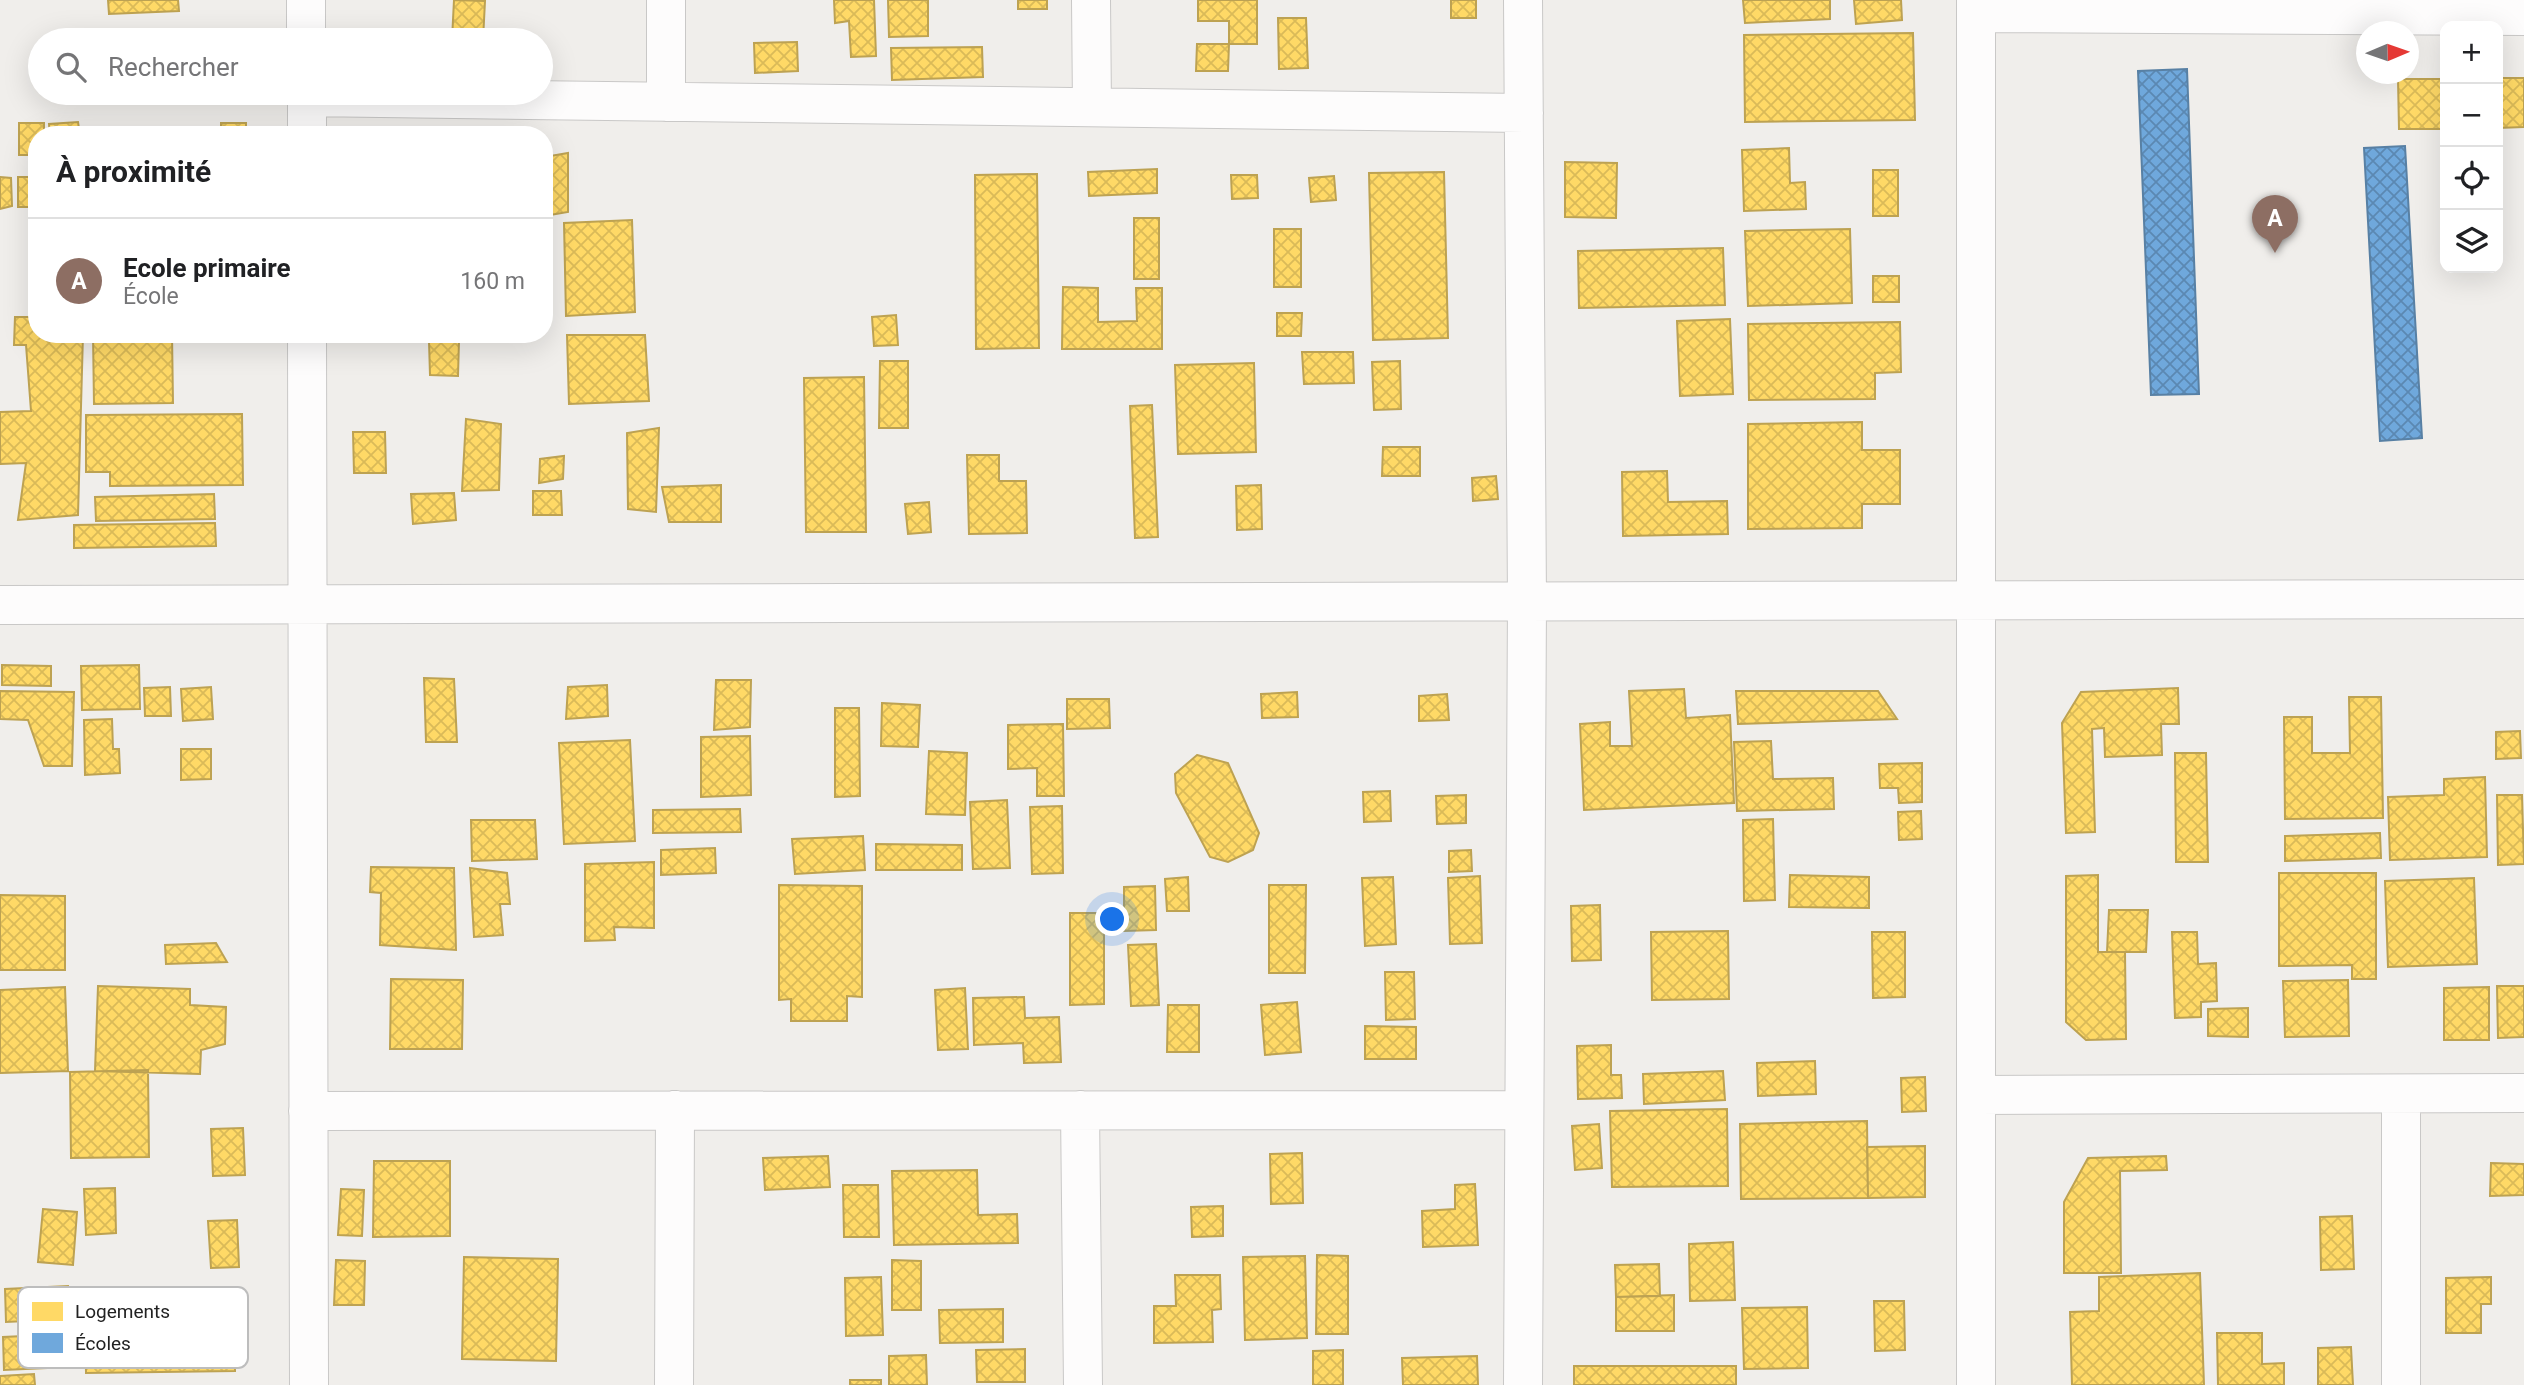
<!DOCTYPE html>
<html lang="fr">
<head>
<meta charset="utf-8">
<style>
  :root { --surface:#fff; --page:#f6f6f6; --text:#202124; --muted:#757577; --line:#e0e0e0; --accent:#1a73e8 }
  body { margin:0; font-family:Roboto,sans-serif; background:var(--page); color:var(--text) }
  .controls { position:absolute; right:21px; top:21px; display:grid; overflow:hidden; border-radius:14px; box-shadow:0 7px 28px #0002 }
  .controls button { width:63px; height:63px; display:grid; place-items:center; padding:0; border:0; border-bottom:2px solid var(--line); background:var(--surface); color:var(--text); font:35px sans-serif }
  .compass { position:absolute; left:2356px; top:21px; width:63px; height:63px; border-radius:50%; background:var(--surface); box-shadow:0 7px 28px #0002; rotate:88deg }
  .you { position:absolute; left:1113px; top:920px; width:24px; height:24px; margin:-18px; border:5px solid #fff; border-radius:50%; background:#1a73e8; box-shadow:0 0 0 10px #1a73e833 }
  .badge { display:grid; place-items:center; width:46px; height:46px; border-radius:50%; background:var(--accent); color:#fff; font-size:23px; font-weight:700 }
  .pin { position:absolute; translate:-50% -58px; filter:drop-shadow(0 2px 4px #0008) }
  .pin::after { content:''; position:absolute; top:37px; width:24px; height:21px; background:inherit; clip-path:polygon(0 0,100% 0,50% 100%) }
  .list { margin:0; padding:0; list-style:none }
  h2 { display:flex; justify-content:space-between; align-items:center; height:91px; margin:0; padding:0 28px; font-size:30px }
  h2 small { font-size:23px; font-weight:400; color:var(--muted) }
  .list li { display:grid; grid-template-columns:46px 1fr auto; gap:21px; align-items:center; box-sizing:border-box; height:126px; padding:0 28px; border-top:2px solid var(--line) }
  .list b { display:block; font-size:26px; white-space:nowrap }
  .list p { margin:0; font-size:23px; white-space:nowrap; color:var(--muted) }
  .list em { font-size:23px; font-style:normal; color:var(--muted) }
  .icon { flex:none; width:38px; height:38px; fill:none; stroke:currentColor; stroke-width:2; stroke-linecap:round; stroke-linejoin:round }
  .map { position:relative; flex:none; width:2524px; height:1385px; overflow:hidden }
  .search { position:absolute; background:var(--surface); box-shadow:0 7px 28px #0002; left:28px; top:28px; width:525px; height:77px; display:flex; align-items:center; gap:18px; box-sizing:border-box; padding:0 24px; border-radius:38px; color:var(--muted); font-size:26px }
  .panel { position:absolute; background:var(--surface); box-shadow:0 7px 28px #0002; left:28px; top:126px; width:525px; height:217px; border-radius:28px }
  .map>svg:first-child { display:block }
</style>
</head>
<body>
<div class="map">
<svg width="2524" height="1385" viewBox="0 0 2524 1385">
  <defs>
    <pattern id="homes-cross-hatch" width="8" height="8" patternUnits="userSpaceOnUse" patternTransform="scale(1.75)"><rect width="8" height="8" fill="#ffd966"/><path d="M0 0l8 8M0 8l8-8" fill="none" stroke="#daba58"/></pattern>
    <pattern id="schools-cross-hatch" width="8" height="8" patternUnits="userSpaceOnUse" patternTransform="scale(1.75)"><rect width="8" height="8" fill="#6fa8dc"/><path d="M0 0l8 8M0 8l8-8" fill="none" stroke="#5b88b2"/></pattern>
  </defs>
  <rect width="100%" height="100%" fill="#f0eeeb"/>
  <path fill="url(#homes-cross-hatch)" stroke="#bda252" stroke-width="2" d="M108,0H178L179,11L109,14Z
    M454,0L485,1L483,40H452Z
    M834,0H874L876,56L851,57L849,21L835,23Z
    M888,0H928V36L889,37Z
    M1018,0H1047V9H1018Z
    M1198,0H1257V44H1229V21H1198Z
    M1451,0H1476V18H1451Z
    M1743,0H1830V19L1745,23Z
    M1854,0H1901L1902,20L1856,24Z
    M1278,18H1306L1308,68L1279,69Z
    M1913,33L1915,120L1745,122L1744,35Z
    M797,42L798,71L755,73L754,43Z
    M1197,44H1229L1228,71H1196Z
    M982,47L983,77L892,80L891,48Z
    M2498,78H2524V127L2498,128Z
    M2398,79H2445V129H2399Z
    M78,122L80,135H50L49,124Z
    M19,123H44V135H37V155H19Z
    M221,123H246V135H221Z
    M85,127L123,128V135H85Z
    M1789,148L1790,183L1805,182L1806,209L1744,211L1742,150Z
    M568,153V212L544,216V157Z
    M1565,162L1617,163L1616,218L1565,217Z
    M1157,169V193L1089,196L1088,172Z
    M1873,170H1898V216H1873Z
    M1444,172L1448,338L1373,340L1369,173Z
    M1037,174L1039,348L976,349L975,175Z
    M1231,175H1257L1258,198L1232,199Z
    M1334,176L1336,200L1311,202L1309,178Z
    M0,177L11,178L12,206L0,209Z
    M18,177H37V207H18Z
    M1134,218H1159V279H1134Z
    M632,220L635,312L566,316L564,223Z
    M1274,229H1301V287H1274Z
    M1850,229L1852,303L1748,306L1745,231Z
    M1723,248L1725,305L1579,308L1578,251Z
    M1873,276H1899V302H1873Z
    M1063,287L1098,288V322L1137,321L1136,288H1162V349H1062Z
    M1277,313H1302L1301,336H1277Z
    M896,315L898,345L874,346L872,317Z
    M15,317H37V334H83L78,515L18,520L26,463L0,464V412L31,411L26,345H14Z
    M1730,319L1733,394L1680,396L1677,321Z
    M1900,322L1901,372L1875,373V399L1749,400L1748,324Z
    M93,334H172L173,403L94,404Z
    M567,335H645L649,401L569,404Z
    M429,341H459L458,376L430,375Z
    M1302,352H1353L1354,383L1304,384Z
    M880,361H908V428H879Z
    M1400,361L1401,409L1374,410L1372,362Z
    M1254,363L1256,452L1178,454L1175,365Z
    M864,377L866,532H806L804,378Z
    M1152,405L1158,537L1135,538L1130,406Z
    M242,414L243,485L110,486V472H86V415Z
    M466,419L501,424L499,490L462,491Z
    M1862,422V450H1900V504H1862V528L1748,529V424Z
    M659,428L656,512L628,509L627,433Z
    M353,432H385L386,473H354Z
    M1383,447H1420V476H1382Z
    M967,455H999V481H1026L1027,533L969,534Z
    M564,456L563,479L539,483L540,459Z
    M1667,471L1668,502L1727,501L1728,534L1623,536L1622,472Z
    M1496,476L1498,499L1473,501L1472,478Z
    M721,485V522H669L662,487Z
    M1261,485L1262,529L1237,530L1236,486Z
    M533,491H561L562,515H533Z
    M454,493L456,520L413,524L411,494Z
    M214,494L215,519L96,521L95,497Z
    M929,502L931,532L908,534L905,504Z
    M215,523L216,546L74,548V525Z
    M2,665L51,666V686L2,685Z
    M139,665L140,709L82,710L81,666Z
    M424,678L454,679L457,742H426Z
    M716,680H751L750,727L714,730Z
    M607,685L608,716L566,719L568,687Z
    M170,687L171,716H145L144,688Z
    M211,687L213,719L183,721L181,689Z
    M2178,688L2179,724H2161L2162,755L2105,757L2104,728L2092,729L2095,832L2066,833L2062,723L2081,692Z
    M1684,689L1686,718L1730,715L1734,803L1584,810L1580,724L1610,722V746H1632L1629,691Z
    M0,691L74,692L72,766H44L28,720L0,719Z
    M1736,691H1878L1897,719L1738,724Z
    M1297,692L1298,717L1262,718L1261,694Z
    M1447,694L1449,720L1419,721V696Z
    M2349,697H2381L2383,818L2285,819L2284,717H2312V753H2350Z
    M1067,699H1109L1110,728L1067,729Z
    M882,703L920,705L918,747L881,746Z
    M835,708H859L860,796L835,797Z
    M112,719L113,749H119L120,773L85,775L84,720Z
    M1063,724L1064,796H1037V768L1008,769V725Z
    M2520,731L2521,758L2496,759V732Z
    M750,736L751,795L701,797V737Z
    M630,740L635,841L564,844L559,743Z
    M1771,741L1773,779L1833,778L1834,809L1737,811L1734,742Z
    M181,749H211V779L181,780Z
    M929,751L967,753L965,815L926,814Z
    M2175,753H2206L2208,862H2176Z
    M1197,755L1228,763L1259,833L1253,850L1228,862L1210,857L1176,793L1175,774Z
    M1922,763V802L1899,803L1898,788H1880L1879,764Z
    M2485,777L2487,857L2390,860L2388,797L2444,795V779Z
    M1390,791L1391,821L1364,822L1363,792Z
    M1466,795V823L1437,824L1436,796Z
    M2497,795H2522L2524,864L2498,865Z
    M1007,800L1010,868L973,869L970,802Z
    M1062,806L1063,873L1032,874L1030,807Z
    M740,809L741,832L653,833V810Z
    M1921,811L1922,839L1899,840L1898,812Z
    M1773,819L1775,900L1744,901L1743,820Z
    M471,820H535L537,859L472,861Z
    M2380,833L2381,858L2285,861V836Z
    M863,836L865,870L795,874L792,839Z
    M876,844L962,845V870H876Z
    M715,848L716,873L661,875V850Z
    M1471,850L1472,871L1449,872V851Z
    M654,862V928L614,927L615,940L585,941V864Z
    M371,867L454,868L456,950L380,945L381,893L370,892Z
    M470,868L507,873L510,904H500L503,935L474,937Z
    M2279,873H2376V979H2352V965L2279,966Z
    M1790,875L1869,877V908L1789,907Z
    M2098,875V952H2125L2126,1039L2086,1040L2066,1022V876Z
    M1480,876L1482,943L1450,944L1448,878Z
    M1188,877L1189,911H1167L1165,879Z
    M1393,877L1396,944L1365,946L1362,878Z
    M2474,878L2477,964L2388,967L2385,881Z
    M779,885L862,886V997L847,996V1021H791V999L779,1000Z
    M1269,885H1306L1305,973H1269Z
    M1155,886L1156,930L1124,931V887Z
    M0,895L65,896V970H0Z
    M1600,905L1601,960L1572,961L1571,906Z
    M2109,910H2148L2146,952H2107Z
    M1070,913H1104V1004L1070,1005Z
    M1728,931L1729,999L1652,1000L1651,932Z
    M1872,932H1905V997L1873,998Z
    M2172,932H2197L2198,964L2216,963L2217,1001L2201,1002V1017L2175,1018Z
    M216,943L227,962L166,964L165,945Z
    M1156,944L1159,1005L1131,1006L1128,945Z
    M1385,972H1414L1415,1019L1386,1020Z
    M391,979L463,980L462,1049H390Z
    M2348,980L2349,1036L2285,1037L2283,981Z
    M98,986L190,989V1005L226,1007L225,1044L201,1050L200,1074L95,1071Z
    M2497,986H2524V1037L2498,1038Z
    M65,987L68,1071L0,1073V990Z
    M2489,987V1040H2444V988Z
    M965,988L968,1049L938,1050L935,990Z
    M1024,997L1025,1018L1059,1017L1061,1062L1024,1063L1023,1043L974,1045L973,998Z
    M1297,1002L1301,1052L1265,1055L1261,1005Z
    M1168,1005H1199V1052H1167Z
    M2248,1008V1037L2208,1036V1009Z
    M1365,1026L1416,1027V1059H1365Z
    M1611,1045V1075H1621L1622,1098L1578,1099L1577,1046Z
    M1815,1061L1816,1094L1758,1096L1757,1063Z
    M148,1070L149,1157L71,1158L70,1072Z
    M1723,1071L1725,1100L1644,1104L1643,1074Z
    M1925,1077L1926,1111L1902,1112L1901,1078Z
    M1727,1109L1728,1186L1612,1187L1610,1111Z
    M1867,1121L1868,1198L1741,1199L1740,1124Z
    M1599,1124L1602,1168L1575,1170L1572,1126Z
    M243,1128L245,1175L213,1176L211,1129Z
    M1925,1146V1197L1868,1198L1867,1147Z
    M1302,1153L1303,1203L1271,1204L1270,1154Z
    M828,1156L830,1187L765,1190L763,1158Z
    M2166,1156L2167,1170L2120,1171L2121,1273H2064V1202L2088,1158Z
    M374,1161H450V1236L373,1237Z
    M2491,1163L2524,1164V1195L2490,1196Z
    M977,1170L978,1215L1017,1214L1018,1243L894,1245L892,1171Z
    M1475,1184L1478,1245L1423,1247L1422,1211L1455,1209V1185Z
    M843,1185H878L879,1237H844Z
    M115,1188L116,1233L86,1235L84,1189Z
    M341,1189L364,1190L362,1236L338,1235Z
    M1223,1206V1236L1192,1237L1191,1207Z
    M43,1209L77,1212L73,1265L38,1262Z
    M2352,1216L2354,1269L2321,1270L2320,1217Z
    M237,1220L239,1267L211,1268L208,1221Z
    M1733,1242L1735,1300L1690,1301L1689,1244Z
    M1317,1255L1348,1256V1334H1316Z
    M1305,1256L1307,1338L1245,1340L1243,1257Z
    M464,1257L558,1259L556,1361L462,1359Z
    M336,1260L365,1261L364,1305H334Z
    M892,1260L921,1261V1310H892Z
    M1659,1264L1660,1296L1616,1297L1615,1265Z
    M2200,1273L2204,1385H2072L2070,1312L2099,1311V1277Z
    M1175,1275H1220L1221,1309L1212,1310L1213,1342L1154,1343V1306H1176Z
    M881,1277L883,1335L846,1336L845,1278Z
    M2491,1277V1304H2481V1333H2446V1278Z
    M68,1286L69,1319L6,1322L5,1289Z
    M1674,1295V1331H1616V1297Z
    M234,1298L235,1371L86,1373L85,1300Z
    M1874,1301H1904L1905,1350L1875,1351Z
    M1807,1307L1808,1368L1744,1369L1742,1308Z
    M1003,1309V1342L940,1343L939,1310Z
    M2217,1333H2262V1364L2284,1363V1385H2218Z
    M68,1334L69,1367L4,1370L3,1337Z
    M2351,1347L2353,1385H2318V1348Z
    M1025,1349V1382H977L976,1350Z
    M1343,1350V1385H1313V1351Z
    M926,1355L927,1385H889V1356Z
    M1477,1356L1478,1385H1403L1402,1358Z
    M1574,1366H1736V1385H1574Z
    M34,1374L35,1385H0V1376Z
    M850,1380H881V1385H850Z"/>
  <path fill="url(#schools-cross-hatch)" stroke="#5880a4" stroke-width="2" d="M2187,69L2199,394L2151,395L2138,71Z
    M2405,146L2422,438L2380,441L2364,148Z"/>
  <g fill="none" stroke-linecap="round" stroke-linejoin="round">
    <g stroke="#c9c8c7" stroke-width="40">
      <path id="minor" d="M306,0V40
        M666,0V102
        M1091,0L1092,107
        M1976,0V1385
        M1976,13L2524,16
        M307,93V135
        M307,97L1524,113
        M307,334L309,1385
        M0,605L2524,599
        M1978,1095L2524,1093
        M1080,1110L1083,1385
        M308,1111L1524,1110
        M674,1385L675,1110
        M1523,1385L1527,601L1523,0
        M2401,1385V1094"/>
    </g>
    <use href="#minor" stroke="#fdfcfc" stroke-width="38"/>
  </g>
  <rect x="18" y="1287" width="230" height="81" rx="10" fill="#fff" stroke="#bdbdbd" stroke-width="2"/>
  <rect x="32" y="1302" width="31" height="19" fill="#ffd966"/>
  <rect x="32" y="1333" width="31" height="20" fill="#6fa8dc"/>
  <g font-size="19" fill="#222">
    <text x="75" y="1318">Logements</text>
    <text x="75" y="1350">Écoles</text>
  </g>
</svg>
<div class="controls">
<button>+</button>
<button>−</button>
<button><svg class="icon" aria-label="locate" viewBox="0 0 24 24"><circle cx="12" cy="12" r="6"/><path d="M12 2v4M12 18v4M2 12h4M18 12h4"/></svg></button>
<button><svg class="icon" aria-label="layers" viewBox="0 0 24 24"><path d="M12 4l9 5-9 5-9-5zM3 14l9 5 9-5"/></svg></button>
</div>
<svg class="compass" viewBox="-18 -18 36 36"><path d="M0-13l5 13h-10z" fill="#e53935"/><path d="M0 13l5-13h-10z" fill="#757577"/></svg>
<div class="you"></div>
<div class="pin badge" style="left:2275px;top:253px;background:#8d6e63">A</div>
<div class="search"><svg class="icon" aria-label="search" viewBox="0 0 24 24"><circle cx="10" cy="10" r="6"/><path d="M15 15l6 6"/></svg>Rechercher</div>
<section class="panel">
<h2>À proximité<small></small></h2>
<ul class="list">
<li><span class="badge" style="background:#8d6e63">A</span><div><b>Ecole primaire</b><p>École</p></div><em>160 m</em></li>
</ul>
</section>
</div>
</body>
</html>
